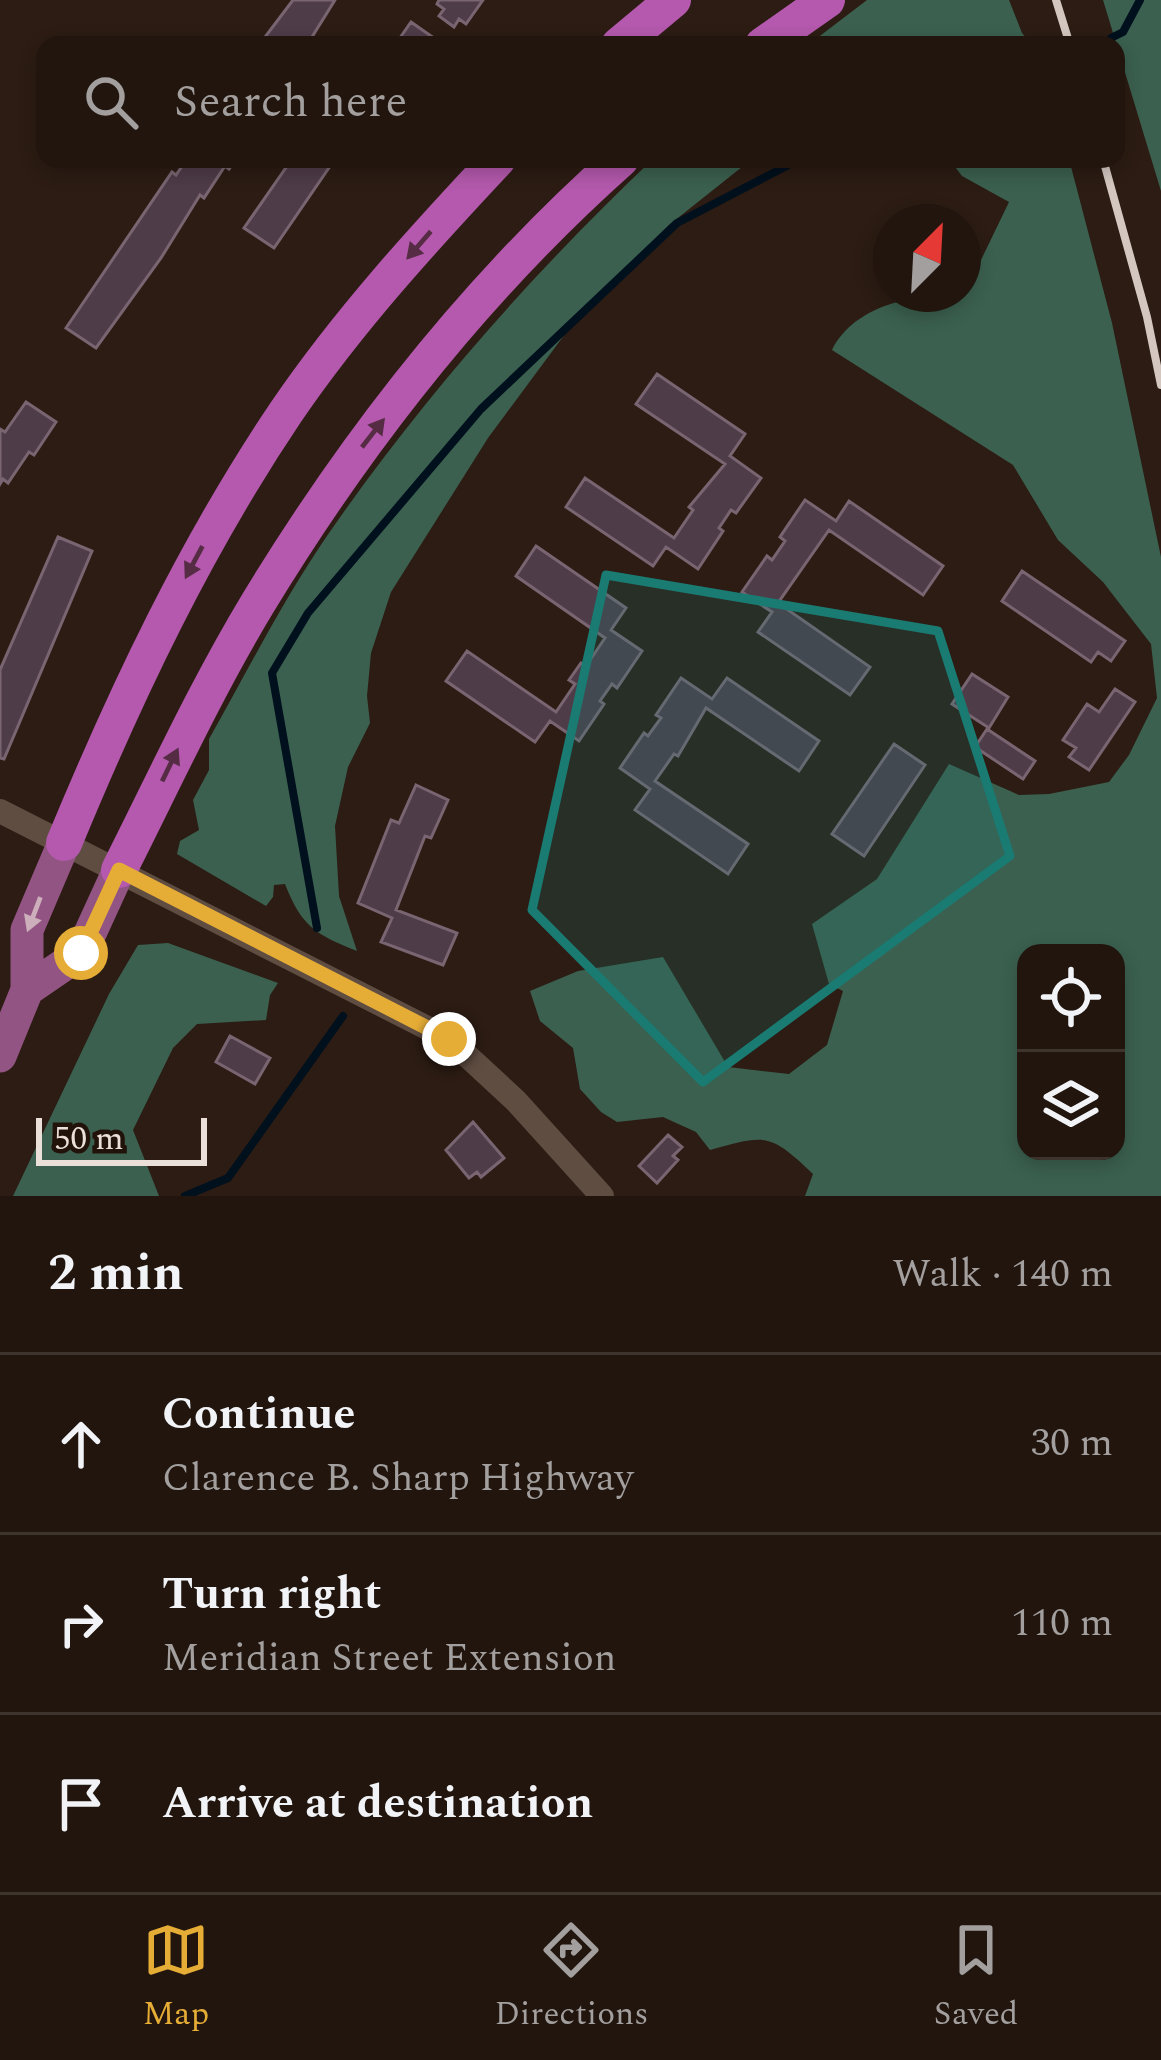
<!DOCTYPE html>
<html lang="en">
<head>
<meta charset="utf-8">
<style>
  :root { --surface:#21150e; --page:#291e17; --text:#f1f3f6; --muted:#a29f9e; --line:#3e342e; --accent:#e6ad36 }
  body { margin:0; font-family:Spectral,serif; background:var(--page); color:var(--text) }
  .controls { position:absolute; right:36px; bottom:36px; display:grid; overflow:hidden; border-radius:24px; box-shadow:0 6px 18px #0003 }
  .controls button { width:108px; height:108px; display:grid; place-items:center; padding:0; border:0; border-bottom:3px solid var(--line); background:var(--surface); color:var(--text); font:60px sans-serif }
  .compass { position:absolute; left:873px; top:204px; width:108px; height:108px; border-radius:50%; background:var(--surface); box-shadow:0 6px 18px #0003; rotate:24deg }
  .scale { position:absolute; left:36px; bottom:30px; width:171px; box-sizing:border-box; padding-left:12px; border:6px solid #ebe0d9; border-top:0; font-size:33px; line-height:42px; white-space:nowrap; color:#ebe0d9; -webkit-text-stroke:9px #22130a; paint-order:stroke }
  .stop { position:absolute; width:36px; height:36px; margin:-27px; border:9px solid #e6ad36; border-radius:50%; background:#fff }
  .stop.end { background:#e6ad36; border-color:#fff; box-shadow:0 3px 12px #0008 }
  .list { margin:0; padding:0; list-style:none }
  h2 { display:flex; justify-content:space-between; align-items:center; height:156px; margin:0; padding:0 48px; font-size:51px }
  h2 small { font-size:39px; font-weight:400; color:var(--muted) }
  .list li { display:grid; grid-template-columns:78px 1fr auto; gap:36px; align-items:center; box-sizing:border-box; height:180px; padding:0 48px; border-top:3px solid var(--line) }
  .list b { display:block; font-size:45px; white-space:nowrap }
  .list p { margin:0; font-size:39px; white-space:nowrap; color:var(--muted) }
  .list em { font-size:39px; font-style:normal; color:var(--muted) }
  .icon { flex:none; width:66px; height:66px; fill:none; stroke:currentColor; stroke-width:2; stroke-linecap:round; stroke-linejoin:round }
  .map { position:relative; flex:none; width:1161px; height:1196px; overflow:hidden }
  .search { position:absolute; background:var(--surface); box-shadow:0 6px 18px #0003; left:36px; right:36px; top:36px; height:132px; display:flex; align-items:center; gap:30px; box-sizing:border-box; padding:0 42px; border-radius:24px; color:var(--muted); font-size:45px }
  .sheet { height:696px; background:var(--surface) }
  nav { display:flex; justify-content:space-around; align-items:center; box-sizing:border-box; height:168px; border-top:3px solid var(--line); background:var(--surface); font-size:33px; color:var(--muted) }
  nav a { display:grid; justify-items:center; gap:6px }
  nav .on { color:var(--accent) }
  .map>svg:first-child { display:block }
</style>
</head>
<body>
<div class="map">
<svg width="1161" height="1196" viewBox="0 0 1161 1196">
  <rect width="100%" height="100%" fill="#2c1c13"/>
  <path fill="#3b604f" fill-rule="evenodd" d="M867,0H1009L1022,33L1032,45H808Z
    M1103,0H1161V191Z
    M653,159H752L669,225L568,330L488,438L391,592L371,653L367,696L370,723L348,767L335,826L339,896L357,951C315,934 302,927 285,884L274,885L273,897L266,906L177,854L180,841L199,830L193,800L209,770V739C248,670 284,598 329,533C424,396 533,273 653,159Z
    M949,159H1069L1112,323L1161,557V1196H805L813,1174C769,1132 766,1135 710,1150L696,1132L663,1117L617,1122L601,1112L580,1089L573,1048L540,1021L530,991L578,971L663,957L728,1067L789,1074L827,1045L843,991L829,984L812,924L877,879L949,764L1019,795L1049,794L1109,782L1129,755L1157,698L1151,644L1103,582L1058,540L1013,465L832,350C855,304 916,294 963,294V278L981,260L1009,202L962,176ZM1026,953H1116V1151H1026Z
    M168,943L278,983L270,995L266,1020L197,1024L173,1048L133,1130L159,1196H13L109,994L138,945Z"/>
  <g fill="none" stroke-linecap="round" stroke-linejoin="round">
    <path stroke="#00101d" stroke-width="8" d="M1111,38L1123,32L1140,0
      M317,928L272,673L308,613L481,409L677,223L800,159
      M185,1196L228,1178L343,1016"/>
  </g>
  <path fill="#4e3c48" stroke="#796571" stroke-width="3" d="M293,0H335L307,45H259Z
    M439,0H483L466,24L459,19L454,27L439,16L444,9L437,4Z
    M411,22L441,43L440,45H395Z
    M187,159H236L229,169L225,166L204,198L200,195L161,258L96,348L66,328L172,172L176,175Z
    M292,159H335L274,248L244,228Z
    M657,374L745,434L730,456L761,478L736,513L731,510L719,528L723,531L698,569L666,547L653,566L566,507L585,478L674,538L693,510L689,507L725,464L636,404Z
    M26,402L56,422L34,455L29,452L8,483L3,479L0,484V429L5,432Z
    M805,500L836,521L849,501L943,566L923,595L829,530L778,603L870,667L850,695L758,632L772,612L742,592L767,556L772,560L785,541L780,537Z
    M58,537L92,551L4,759L0,758V670Z
    M536,546L626,608L611,630L642,651L617,688L612,684L600,701L604,704L579,741L550,721L535,742L446,681L467,651L556,712L575,684L569,680L581,663L586,666L605,638L516,576Z
    M1022,571L1125,641L1111,661L1098,652L1091,662L1002,601Z
    M972,674L1008,697L989,728L952,704Z
    M681,678L712,699L727,678L819,741L799,771L706,708L678,756L674,754L655,781L748,844L728,874L635,810L650,789L620,768L644,733L648,736L661,718L656,715Z
    M1115,689L1135,702L1089,770L1069,757L1076,748L1063,740L1087,704L1099,712Z
    M987,729L1035,761L1023,779L975,747Z
    M894,744L925,765L864,856L832,834Z
    M416,785L448,800L431,838L425,836L396,910L457,933L443,965L381,942L392,918L358,903L391,820L399,823Z
    M230,1036L270,1058L255,1084L216,1062Z
    M473,1122L504,1158L481,1177L477,1172L469,1178L446,1150Z
    M668,1135L682,1147L673,1156L678,1160L657,1183L639,1166Z"/>
  <g fill="none" stroke-linecap="round" stroke-linejoin="round">
    <path stroke="#5f4d42" stroke-width="24" d="M0,811L449,1039L516,1101L602,1196"/>
    <path stroke="#925482" stroke-width="33" d="M27,990L81,953L119,870
      M0,1056L27,990V930L64,843"/>
    <path stroke="#b459ad" stroke-width="36" d="M619,45L673,0
      M763,45L827,0
      M64,843C126,693 195,547 286,412C348,321 423,239 498,159
      M119,870C164,781 206,689 258,603C357,440 478,286 621,159"/>
    <path stroke="#d3c7c0" stroke-width="8" d="M1056,0L1070,45
      M1103,159L1147,317L1161,385"/>
  </g>
  <defs><path id="oneway-solid" d="M-6-.8H1V-3.2L6.5 0L1 3.2V.8H-6Z" transform="scale(3)"/></defs>
  <g fill="#552c43">
    <use href="#oneway-solid" transform="translate(419 245) rotate(131)"/>
    <use href="#oneway-solid" transform="translate(373 433) rotate(-52)"/>
    <use href="#oneway-solid" transform="translate(194 562) rotate(118)"/>
    <use href="#oneway-solid" transform="translate(170 765) rotate(-64)"/>
  </g>
  <use fill="#ccafbb" href="#oneway-solid" transform="translate(34 914) rotate(111)"/>
  <g fill="none" stroke-linecap="round" stroke-linejoin="round">
    <path stroke="#e6ad36" stroke-width="15" d="M81,953L119,870L449,1039"/>
  </g>
  <path fill="#1a7b73" fill-opacity="0.2" stroke="#1a7b73" stroke-width="9" stroke-linejoin="round" d="M606,575L938,631L1010,856L703,1082L532,910Z"/>
</svg>
<div class="controls">
<button><svg class="icon" aria-label="locate" viewBox="0 0 24 24"><circle cx="12" cy="12" r="6"/><path d="M12 2v4M12 18v4M2 12h4M18 12h4"/></svg></button>
<button><svg class="icon" aria-label="layers" viewBox="0 0 24 24"><path d="M12 4l9 5-9 5-9-5zM3 14l9 5 9-5"/></svg></button>
</div>
<svg class="compass" viewBox="-18 -18 36 36"><path d="M0-13l5 13h-10z" fill="#e53935"/><path d="M0 13l5-13h-10z" fill="#a29f9e"/></svg>
<div class="scale">50 m</div>
<div class="stop" style="left:81px;top:953px"></div>
<div class="stop end" style="left:449px;top:1039px"></div>
<div class="search"><svg class="icon" aria-label="search" viewBox="0 0 24 24"><circle cx="10" cy="10" r="6"/><path d="M15 15l6 6"/></svg>Search here</div>
</div>
<section class="sheet">
<h2>2 min<small>Walk · 140 m</small></h2>
<ul class="list">
<li><svg class="icon" aria-label="ahead" viewBox="0 0 24 24"><path d="M12 20V5M6 11l6-6 6 6"/></svg><div><b>Continue</b><p>Clarence B. Sharp Highway</p></div><em>30 m</em></li>
<li><svg class="icon" aria-label="right" viewBox="0 0 24 24"><path d="M7 20v-9h11M14 6l5 5-5 5"/></svg><div><b>Turn right</b><p>Meridian Street Extension</p></div><em>110 m</em></li>
<li><svg class="icon" aria-label="arrive" viewBox="0 0 24 24"><path d="M6 21V4h12l-3 4 3 4H6"/></svg><div><b>Arrive at destination</b></div></li>
</ul>
</section>
<nav>
<a class="on"><svg class="icon" aria-label="map" viewBox="0 0 24 24"><path d="M3 6l6-2 6 2 6-2v14l-6 2-6-2-6 2zM9 4v14M15 6v14"/></svg>Map</a>
<a><svg class="icon" aria-label="directions" viewBox="0 0 24 24"><path d="M12 3l9 9-9 9-9-9zM9 14v-3h6M13 9l2 2-2 2"/></svg>Directions</a>
<a><svg class="icon" aria-label="saved" viewBox="0 0 24 24"><path d="M7 4h10v16l-5-4-5 4z"/></svg>Saved</a>
</nav>
</body>
</html>
